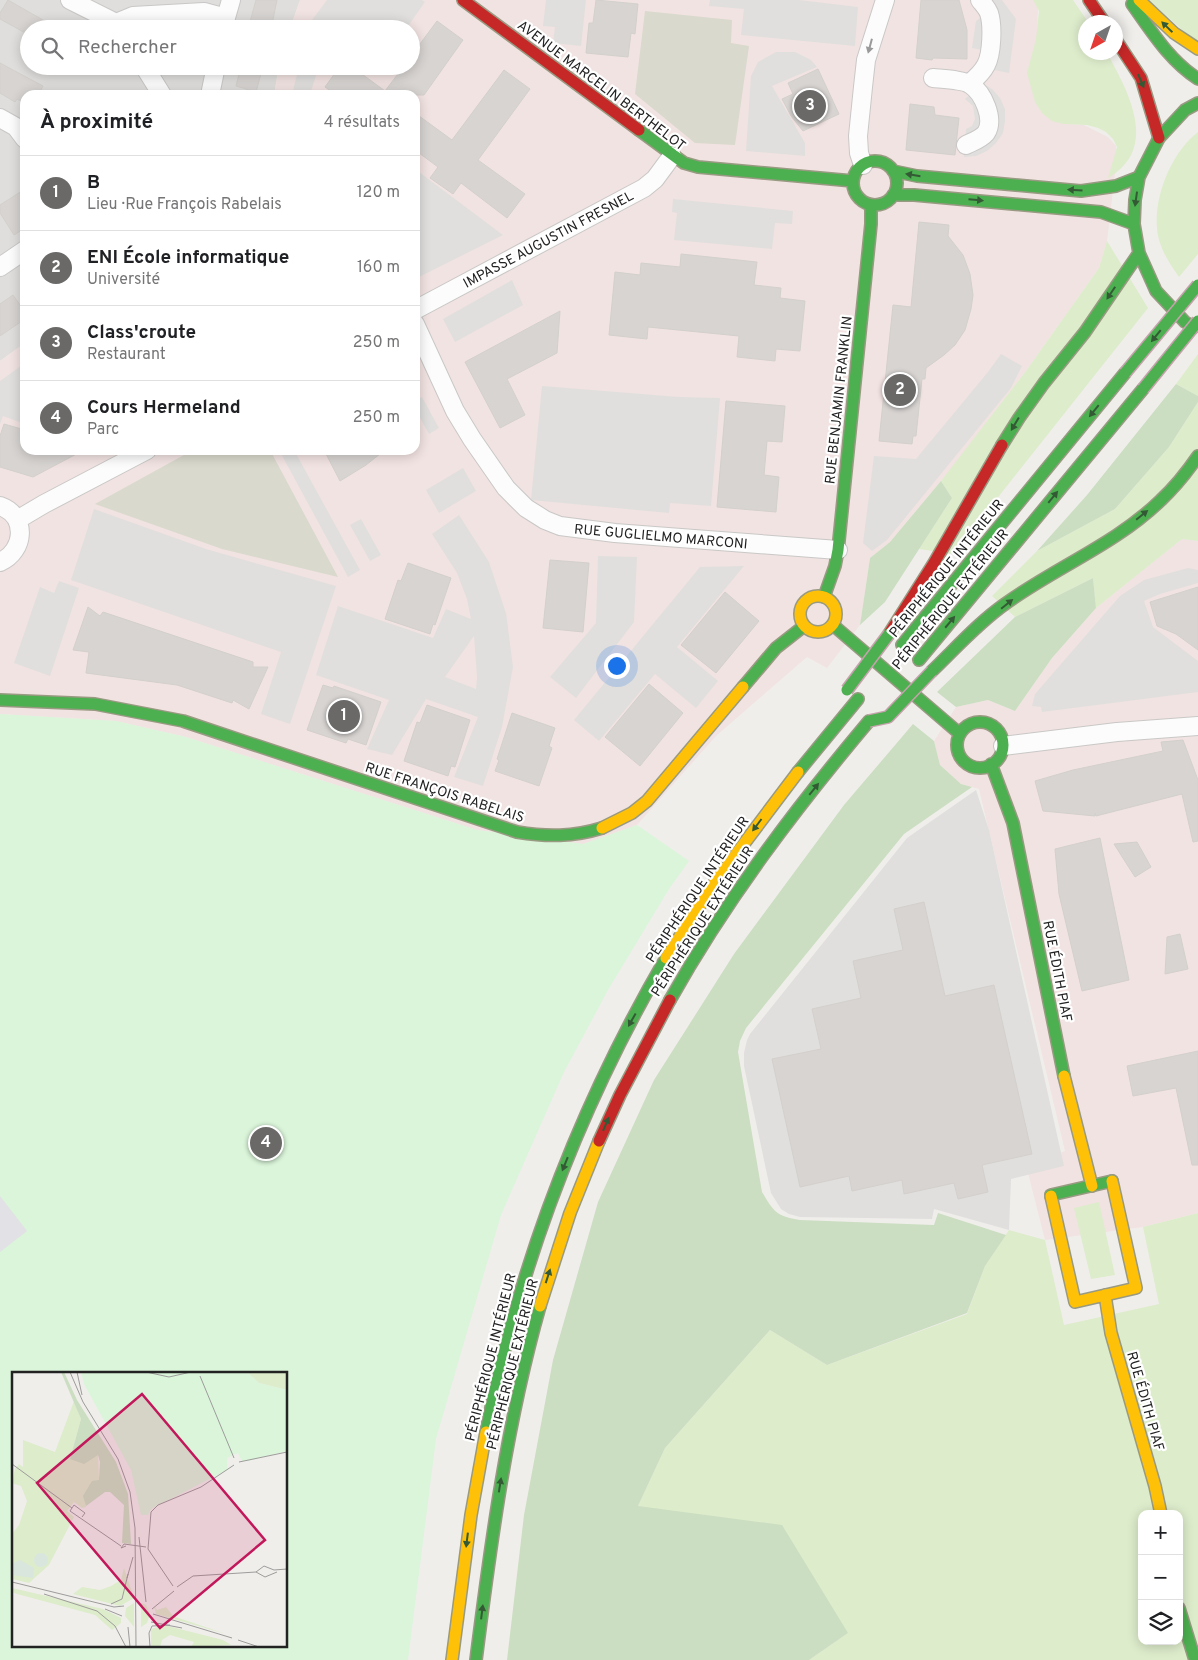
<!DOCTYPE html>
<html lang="fr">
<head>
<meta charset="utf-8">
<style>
  :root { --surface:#fff; --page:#f6f6f6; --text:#202124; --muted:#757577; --line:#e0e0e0; --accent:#6a6968 }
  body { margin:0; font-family:Overpass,sans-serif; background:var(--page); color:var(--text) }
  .controls { position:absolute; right:15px; bottom:15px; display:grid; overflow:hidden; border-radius:10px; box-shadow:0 2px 12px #0003 }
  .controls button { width:45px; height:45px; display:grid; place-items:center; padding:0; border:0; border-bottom:1px solid var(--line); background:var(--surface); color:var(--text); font:25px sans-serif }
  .compass { position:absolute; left:1078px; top:15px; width:45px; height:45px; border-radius:50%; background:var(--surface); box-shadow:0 2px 12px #0003; rotate:220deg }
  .you { position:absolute; left:616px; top:665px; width:18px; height:18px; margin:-12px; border:4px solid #fff; border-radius:50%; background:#1a73e8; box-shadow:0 0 0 8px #1a73e833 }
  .badge { display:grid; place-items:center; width:32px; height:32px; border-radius:50%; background:var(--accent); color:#fff; font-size:16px; font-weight:700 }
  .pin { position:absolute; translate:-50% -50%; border:2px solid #fff; box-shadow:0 1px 5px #0006 }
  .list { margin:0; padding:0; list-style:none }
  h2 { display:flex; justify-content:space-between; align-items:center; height:65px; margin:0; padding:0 20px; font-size:21px }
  h2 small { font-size:16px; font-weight:400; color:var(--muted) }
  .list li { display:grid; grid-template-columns:32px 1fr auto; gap:15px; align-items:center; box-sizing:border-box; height:75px; padding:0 20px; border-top:1px solid var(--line) }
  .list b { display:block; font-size:19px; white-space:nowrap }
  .list p { margin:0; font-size:16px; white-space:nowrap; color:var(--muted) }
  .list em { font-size:16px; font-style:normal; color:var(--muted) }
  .icon { flex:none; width:28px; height:28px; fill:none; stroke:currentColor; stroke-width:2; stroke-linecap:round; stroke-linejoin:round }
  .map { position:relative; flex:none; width:1198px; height:1660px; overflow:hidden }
  .search { position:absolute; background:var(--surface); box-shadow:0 2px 12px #0003; left:20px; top:20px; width:400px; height:55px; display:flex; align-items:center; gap:12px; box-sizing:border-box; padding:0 18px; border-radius:28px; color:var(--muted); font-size:19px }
  .panel { position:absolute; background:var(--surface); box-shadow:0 2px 12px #0003; left:20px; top:90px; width:400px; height:365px; border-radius:15px }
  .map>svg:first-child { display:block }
</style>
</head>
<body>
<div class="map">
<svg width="1198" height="1660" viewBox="0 0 1198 1660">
  <rect width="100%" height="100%" fill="#f0eeeb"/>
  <path fill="#dfdedc" d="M0,0H300L290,29H29V66H279L274,95H25V343L0,361Z"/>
  <path fill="#f1e3e1" d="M300,0H1035L1038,4L1037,39L1068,124L1084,125L1108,137L1116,146V165L1107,241L1099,268L1026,371L956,463L890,542L870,558L860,625L827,668L807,657L716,736L637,825L583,844L477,830L186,737L116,721L0,714V361L25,343V450H415V95H274L279,66H411V29H290Z
    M1182,539L1198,541V1213L1143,1227L1045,1240L1026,1165L1065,1151L979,789L961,784L940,765L934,741L956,707L988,700L1015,711L1052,658L1096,608Z"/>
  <path fill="#d9d9cd" d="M645,11L732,20L731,43L749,46L735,145L695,143L635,94Z
    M193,450H270L338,577L222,549L95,504Z"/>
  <path fill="#ddeccb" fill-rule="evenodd" d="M1033,0H1073L1088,22H1086V52L1107,53C1128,91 1160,148 1108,178L1117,147L1113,139L1106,132L1098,128L1087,125L1064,124L1052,121L1042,113L1035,102L1027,73L1036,39L1039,11Z
    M1149,0H1198V44Z
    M1198,132V254L1179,277C1169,263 1158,246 1157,228C1154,195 1172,152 1198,132Z
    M1107,241L1148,308L953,554L919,549L952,498L941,481L1026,371L1099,268Z
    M1198,354V396L1176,384Z
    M1198,402V541L1182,539L1096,608L1093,578L1015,617L992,596L1037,551L1115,509L1169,447Z
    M1099,1202L1115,1275L1091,1279L1074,1208Z
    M1198,1213V1660H809L848,1633L638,1506L665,1448L770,1330L827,1365L967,1314L985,1266L1009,1230L1045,1240L1064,1325L1159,1304L1143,1227ZM1142,1514H1179V1641H1142Z"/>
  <path fill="#cbdec1" d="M1176,384L1198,396V402L1169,447L1115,509L1037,551L1087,495Z
    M941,481L952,498L885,602L860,625L870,558L890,542Z
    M1093,578L1096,608L1052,658L1015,711L988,700L956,707L937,692L1015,617Z
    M913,724L934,741L940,765L961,784L972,787L904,834L746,1028L740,1041L738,1052L762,1192C774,1212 776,1216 800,1220L934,1225L938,1213L1006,1235L985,1266L967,1313L827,1365L770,1330L665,1448L638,1506L782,1525L848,1633L809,1660H507L524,1515L553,1360L598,1202L654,1080L734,954L844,805Z"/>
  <path fill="#daf5da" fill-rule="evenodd" d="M0,714L116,721L186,737L477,830L583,844L637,825L689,861L669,889L608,990L564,1072L501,1215L436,1439L408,1660H0ZM14,1374H286V1646H14Z"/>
  <path fill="#e0dfde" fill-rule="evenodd" d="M327,0H422L425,2L406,29H307L309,24Z
    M546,0H586L581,46L553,43L555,27L543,26Z
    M710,0H799L858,7L855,46L741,35L744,9L709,6Z
    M971,0H1002L1016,19L1009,73L979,67L983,50L972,48L976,21L983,16Z
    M776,52H795L811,60L817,67L772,86L805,143V156L746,151L751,76L758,62Z
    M299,66H319L311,91L316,95H292Z
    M982,83L992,89L1000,98L1005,109V121L1003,133L996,143L987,151L976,156L964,157L966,129L972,126L975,119L973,106L965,99Z
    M415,169L503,235L415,279Z
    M673,199L793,211L792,224L775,223L772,249L674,240L677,213L672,212Z
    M512,280L523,305L455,342L443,319Z
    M1001,354L1022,366L1011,388L887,540L872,551L863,543L874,456L916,459L988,372Z
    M25,363V424L3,416L0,424V381Z
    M542,386L679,397L720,398L711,506L670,503L669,513L531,500Z
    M422,397L439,428L429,434L415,409V401Z
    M279,450H294L360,570L348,577Z
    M463,468L476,491L439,513L426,490Z
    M94,509L206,549L336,586L290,724L261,714L281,652L71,580Z
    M459,515L489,562L506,613L513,667L502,727L483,786L454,777L478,717L426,699L392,755L367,749L389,700L316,675L338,606L433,638L446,609L471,619L467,599L457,573L432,534ZM474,636L477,677L476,689L445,677Z
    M361,519L381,555L370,561L350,525Z
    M598,556L637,557L634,622L576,698L550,677L596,623Z
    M744,566L677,647L718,681L696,708L655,674L599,741L574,720L700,567Z
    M1188,568L1198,570V583L1160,594L1144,601L1153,627L1198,661V692L1042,712L1041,707L1032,706L1035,694L1120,596L1144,580Z
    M59,581L79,588L50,676L14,663L40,587L54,593Z
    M976,790L989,830L1064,1166L1011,1179L1009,1230L934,1209L932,1219L800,1217L789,1214L781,1209L771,1193L744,1066V1053L747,1040L750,1034L907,838Z"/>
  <path fill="#e2e1e5" d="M0,1196L27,1231L0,1252Z"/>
  <path fill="#d7d4d2" stroke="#d3d0cc" d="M8,0L36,16L59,29H29V35L0,19V13Z
    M256,0H277L271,29H248Z
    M596,0L638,4L635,34L631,33L628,57L586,53L589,23H593Z
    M921,0H959L967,30V59L933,58L932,60L916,58Z
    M437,21L463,40L424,95H336L325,87L340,66H351L385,91L404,66H411V56Z
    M0,63L43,86L38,95H25V103L17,99L15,102L0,93Z
    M241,66H263L256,92L236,86Z
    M818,69L839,114L803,131L791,116L782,99L793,94L788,83Z
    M504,70L530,89L478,160L525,194L507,218L461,183L453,194L430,178L438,167L415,150V113L452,140Z
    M910,104L934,107L935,115L959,118L955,155L906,150Z
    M25,189V228L14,235L0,213V205Z
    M919,222L949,225L948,236L963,255L970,274L973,295L971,309L965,330L955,345L944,355L926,368L925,379H922L916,436H913L912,444L879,441L893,305L911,307Z
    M681,254L757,262L754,285L781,288L780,298L805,301L800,351L776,349L775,361L737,357L739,336L648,327L647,339L609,335L615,272L640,275L641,263L680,267Z
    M13,295L25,312V319L0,336V304Z
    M560,311L557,353L507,379L525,415L500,428L465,362Z
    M726,401L785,406L782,442L767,441L764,475L779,477L776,512L717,507Z
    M4,424L25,430V450H84L33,477L0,467V436Z
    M324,450H385L366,465L340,481Z
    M550,560L589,563L583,632L543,628Z
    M408,563L451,578L435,625L433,624L430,634L385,619L398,580L401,581Z
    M1198,587V650L1176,634L1157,626L1150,602Z
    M725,592L759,621L716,673L681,645Z
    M88,607L100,616L103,612L253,662V667H268L249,709L233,700L232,703L177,685L86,673L89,652L73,650Z
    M649,684L683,713L640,766L605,737Z
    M323,685L333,688L334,686L381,702L366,745L348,739L346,743L307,730Z
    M427,705L470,720L455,767L451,766L448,776L404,761L417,722L420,723Z
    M512,713L555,728L549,746L552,748L539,786L495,771L499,760L497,759Z
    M1183,740L1198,780V841L1193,842L1182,794L1096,816L1095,813V816L1043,811L1035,781L1073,770L1163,751L1161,742Z
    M1100,838L1129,980L1082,991L1059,894L1055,849Z
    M1137,842L1151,867L1135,877L1114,844Z
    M924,902L945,996L994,985L1032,1154L982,1165L988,1192L958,1199L954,1183L904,1194L902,1180L852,1191L849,1176L800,1187L772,1059L821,1049L812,1009L861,998L853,961L903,950L894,909Z
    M1180,934L1188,969L1165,974L1167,937Z
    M1198,1051V1165H1192L1176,1088L1133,1096L1127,1066Z"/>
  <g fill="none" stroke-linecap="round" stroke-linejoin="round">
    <g stroke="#c9c8c7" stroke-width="20">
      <path id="street" d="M70,0L116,23L120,29
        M116,23L133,16L204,12L226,18
        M223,28L231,0
        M144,66L162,95
        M933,78C942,79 965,80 971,85C983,93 995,119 986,133C981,139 972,142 966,145
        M970,83C976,78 982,73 986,65C992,54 993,25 989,13C987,8 983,4 980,0
        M210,95L216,66
        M0,118L16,127L25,139
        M863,165L859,153L858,136L863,87L866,60L885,0
        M0,267L25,250
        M415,310L644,188L655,179L672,156
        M415,324L455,411L472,439L506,488L526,508L545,520L560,526L615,533L838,550
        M0,506C28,516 25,551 0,562
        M17,520L44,504L147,450
        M1003,746L1117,732L1198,726"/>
    </g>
    <g stroke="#999a82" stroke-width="14">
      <path id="fast" d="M1132,4C1152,32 1169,60 1198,79
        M639,130L684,163L698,167L853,181
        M853 183a22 22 0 1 1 44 0a22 22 0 1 1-44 0Z
        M893,171L917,176L1081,191L1116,186L1139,177
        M893,195H914L1101,212L1134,224
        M1194,327L1185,322L1156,291L1139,253L1134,224L1135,200L1139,177L1159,138L1185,110L1198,103
        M1002,445L1019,418L1044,383L1085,332L1139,253
        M824,597L835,566L838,550L871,224V205
        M833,625L960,734
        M902,645L1125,373
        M919,660L1143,389
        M932,671C956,648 978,623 1005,604C1056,567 1116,544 1161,500C1175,487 1187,472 1198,456
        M743,687L776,648L804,626
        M0,700L95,704L183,721L517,832C547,837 573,837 602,828
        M957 745a23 23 0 1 1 46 0a23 23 0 1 1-46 0Z
        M991,764L1013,823L1064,1076
        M798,772L858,699
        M670,1000C726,900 795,809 869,721
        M1051,1196V1195L1112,1181
        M486,1432C519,1264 580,1106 666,958
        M1179,1608L1195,1660
        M476,1660C491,1541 507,1422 540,1306"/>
    </g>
    <g stroke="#999a82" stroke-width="14">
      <path id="slow" d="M1139,0L1174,33L1198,49
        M800 614a18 18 0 1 1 36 0a18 18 0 1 1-36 0Z
        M602,828L632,813L647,801L743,687
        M666,958L715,882L798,772
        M1064,1076L1092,1186
        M1051,1196L1075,1302L1136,1288L1112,1181
        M1105,1295L1111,1333L1155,1486L1161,1514
        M540,1306L570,1213L599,1141
        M452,1660L471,1515L486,1432"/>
    </g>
    <g stroke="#999a82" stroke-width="14">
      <path id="jam" d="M463,0L639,130
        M1089,0L1104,22
        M1116,40L1141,78L1159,138
        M889,634L934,563L1002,445
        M599,1141L620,1095L670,1000"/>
    </g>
    <use href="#street" stroke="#fdfcfc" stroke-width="18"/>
    <use href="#fast" stroke="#4caf50" stroke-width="11"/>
    <use href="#slow" stroke="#ffc107" stroke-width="11"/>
    <use href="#jam" stroke="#c62828" stroke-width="11"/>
    <g stroke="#c5a2ac" stroke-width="14" stroke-linecap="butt">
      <path id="fast-bridge" d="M1125,373L1198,285
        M1143,389L1198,321
        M847,690L889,634
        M869,721L888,717L932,671"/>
    </g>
    <use href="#fast-bridge" stroke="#4caf50" stroke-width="11"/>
  </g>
  <defs><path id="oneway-solid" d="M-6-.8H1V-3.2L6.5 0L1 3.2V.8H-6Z" transform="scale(1.25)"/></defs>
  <g fill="#335a34">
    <use href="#oneway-solid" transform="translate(1167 27) rotate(-136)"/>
    <use href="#oneway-solid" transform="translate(1141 81) rotate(67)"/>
    <use href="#oneway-solid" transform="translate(913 175) rotate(-171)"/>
    <use href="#oneway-solid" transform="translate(1075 190) rotate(-177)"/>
    <use href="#oneway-solid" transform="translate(1136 199) rotate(98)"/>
    <use href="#oneway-solid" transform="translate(976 200) rotate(5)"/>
    <use href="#oneway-solid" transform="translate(1111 293) rotate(124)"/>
    <use href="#oneway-solid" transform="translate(1156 336) rotate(129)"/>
    <use href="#oneway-solid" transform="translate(1094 411) rotate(129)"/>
    <use href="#oneway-solid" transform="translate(1015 424) rotate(121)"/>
    <use href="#oneway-solid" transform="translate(1053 497) rotate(-51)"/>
    <use href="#oneway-solid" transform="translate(1142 515) rotate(-39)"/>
    <use href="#oneway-solid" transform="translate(1007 604) rotate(-39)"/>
    <use href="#oneway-solid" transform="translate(950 622) rotate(-50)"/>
    <use href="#oneway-solid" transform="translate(814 789) rotate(-51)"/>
    <use href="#oneway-solid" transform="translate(757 825) rotate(127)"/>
    <use href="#oneway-solid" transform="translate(632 1020) rotate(119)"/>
    <use href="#oneway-solid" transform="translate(606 1124) rotate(-67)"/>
    <use href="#oneway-solid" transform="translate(565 1164) rotate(112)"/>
    <use href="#oneway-solid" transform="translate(548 1276) rotate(-72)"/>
    <use href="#oneway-solid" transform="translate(500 1485) rotate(-81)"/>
    <use href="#oneway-solid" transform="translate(467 1540) rotate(97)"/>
    <use href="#oneway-solid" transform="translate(482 1612) rotate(-83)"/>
  </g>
  <use fill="#9a9a9a" href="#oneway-solid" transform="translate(870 46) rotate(105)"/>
  <g text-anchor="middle" stroke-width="4.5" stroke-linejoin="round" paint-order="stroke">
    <g font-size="14" fill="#222" stroke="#fff">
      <text transform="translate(602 85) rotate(37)" y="5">AVENUE MARCELIN BERTHELOT</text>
      <text transform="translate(548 239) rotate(-28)" y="5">IMPASSE AUGUSTIN FRESNEL</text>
      <text transform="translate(838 400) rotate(-84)" y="5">RUE BENJAMIN FRANKLIN</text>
      <text transform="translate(661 536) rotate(5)" y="5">RUE GUGLIELMO MARCONI</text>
      <text transform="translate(946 568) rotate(-51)" y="5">PÉRIPHÉRIQUE INTÉRIEUR</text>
      <text transform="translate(950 599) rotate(-51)" y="5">PÉRIPHÉRIQUE EXTÉRIEUR</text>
      <text transform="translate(445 792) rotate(18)" y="5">RUE FRANÇOIS RABELAIS</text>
      <text transform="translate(697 889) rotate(-56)" y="5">PÉRIPHÉRIQUE INTÉRIEUR</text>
      <text transform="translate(702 921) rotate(-57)" y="5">PÉRIPHÉRIQUE EXTÉRIEUR</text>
      <text transform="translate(1058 971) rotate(79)" y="5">RUE ÉDITH PIAF</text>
      <text transform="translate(490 1357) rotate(-76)" y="5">PÉRIPHÉRIQUE INTÉRIEUR</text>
      <text transform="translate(512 1364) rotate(-76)" y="5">PÉRIPHÉRIQUE EXTÉRIEUR</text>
      <text transform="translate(1146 1401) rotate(74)" y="5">RUE ÉDITH PIAF</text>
    </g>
  </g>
  <g transform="translate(12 1372)">
    <rect width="275" height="275" fill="#f0eeeb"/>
    <path d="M235,0H275V18L247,11ZM62,29L69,47L58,87L86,83L87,108L73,130L74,135L70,136L62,130L55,139L62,145L37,193L17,211L0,207V162L7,153L15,129L9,114L0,111L3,97L7,92L11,95V68L43,80ZM112,196L122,226L108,234L61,222L70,215L88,218L99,214L109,208ZM0,216L91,237L109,246V251L100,258L83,243L5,222L0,220ZM122,231V255L113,244L114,236ZM129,231L134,233L138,242L135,251L129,255ZM142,234L145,238L154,235L161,244L214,262L144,242ZM152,253L211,268L219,273L179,275L182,270L158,263L150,268L148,275H139V257Z" fill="#ddeccb"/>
    <path d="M49,0H52L65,28L104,90L116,122L119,172L110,171L112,133L98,120H93L74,134L71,124L80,109L87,108L88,90L86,83L72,92L58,87L69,47Z" fill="#cbdec1"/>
    <path d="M22 188a7 7 0 1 1 14 0a7 7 0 1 1-14 0ZM8,188L22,196L21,206L0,203V192Z" fill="#d9e6de"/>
    <path d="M69,0H235L247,11L275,18V79L236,89H230L226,81L215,86V98L139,137L136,143H129L119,98L72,12Z" fill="#daf5da"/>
    <path fill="none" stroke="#9e9c9b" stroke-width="1" d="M58,0L71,30L106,87L118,120L123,156L124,275M65,0L70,23M134,0L157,5L179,0M188,4L222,86M227,90L275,80M0,92L60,136M60,136L58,139L109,174M60,136L62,133L73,141L70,145M127,165L134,230M114,174L109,176L112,172L134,175M244,200L252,194L262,198L275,197M244,200L253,205L265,200M115,206L121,185M0,210L102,235L112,234M161,214L136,177L139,140L146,133L189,115L222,93M165,215L181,204L244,200M32,222L85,239L103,254L114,275M99,232L110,227L116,202M93,237L110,244M140,237L162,219M141,242L220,266M139,250L170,256M116,255L118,275M226,268L247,275M138,275L137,261L140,254L158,253"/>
    <path fill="#c2185b" fill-opacity="0.15" stroke="#c2185b" stroke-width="2.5" d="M130,22L253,168L148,256L25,111Z"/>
    <rect width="275" height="275" fill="none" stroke="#222" stroke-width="2.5"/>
  </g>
</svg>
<div class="controls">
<button>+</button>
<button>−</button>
<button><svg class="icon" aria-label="layers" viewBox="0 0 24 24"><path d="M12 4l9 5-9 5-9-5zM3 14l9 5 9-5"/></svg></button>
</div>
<svg class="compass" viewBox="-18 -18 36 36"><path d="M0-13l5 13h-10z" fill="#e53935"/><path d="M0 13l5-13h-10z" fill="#757577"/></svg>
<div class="you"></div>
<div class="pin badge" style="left:344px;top:716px">1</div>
<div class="pin badge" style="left:900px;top:390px">2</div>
<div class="pin badge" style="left:810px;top:106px">3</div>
<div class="pin badge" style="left:266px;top:1143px">4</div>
<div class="search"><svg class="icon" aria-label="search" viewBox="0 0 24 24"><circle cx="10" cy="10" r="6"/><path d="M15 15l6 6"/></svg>Rechercher</div>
<section class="panel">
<h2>À proximité<small>4 résultats</small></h2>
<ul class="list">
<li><span class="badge">1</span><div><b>B</b><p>Lieu · Rue François Rabelais</p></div><em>120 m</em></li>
<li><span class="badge">2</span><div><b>ENI École informatique</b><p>Université</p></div><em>160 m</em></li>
<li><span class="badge">3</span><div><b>Class'croute</b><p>Restaurant</p></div><em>250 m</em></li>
<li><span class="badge">4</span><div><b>Cours Hermeland</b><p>Parc</p></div><em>250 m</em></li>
</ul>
</section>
</div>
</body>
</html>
